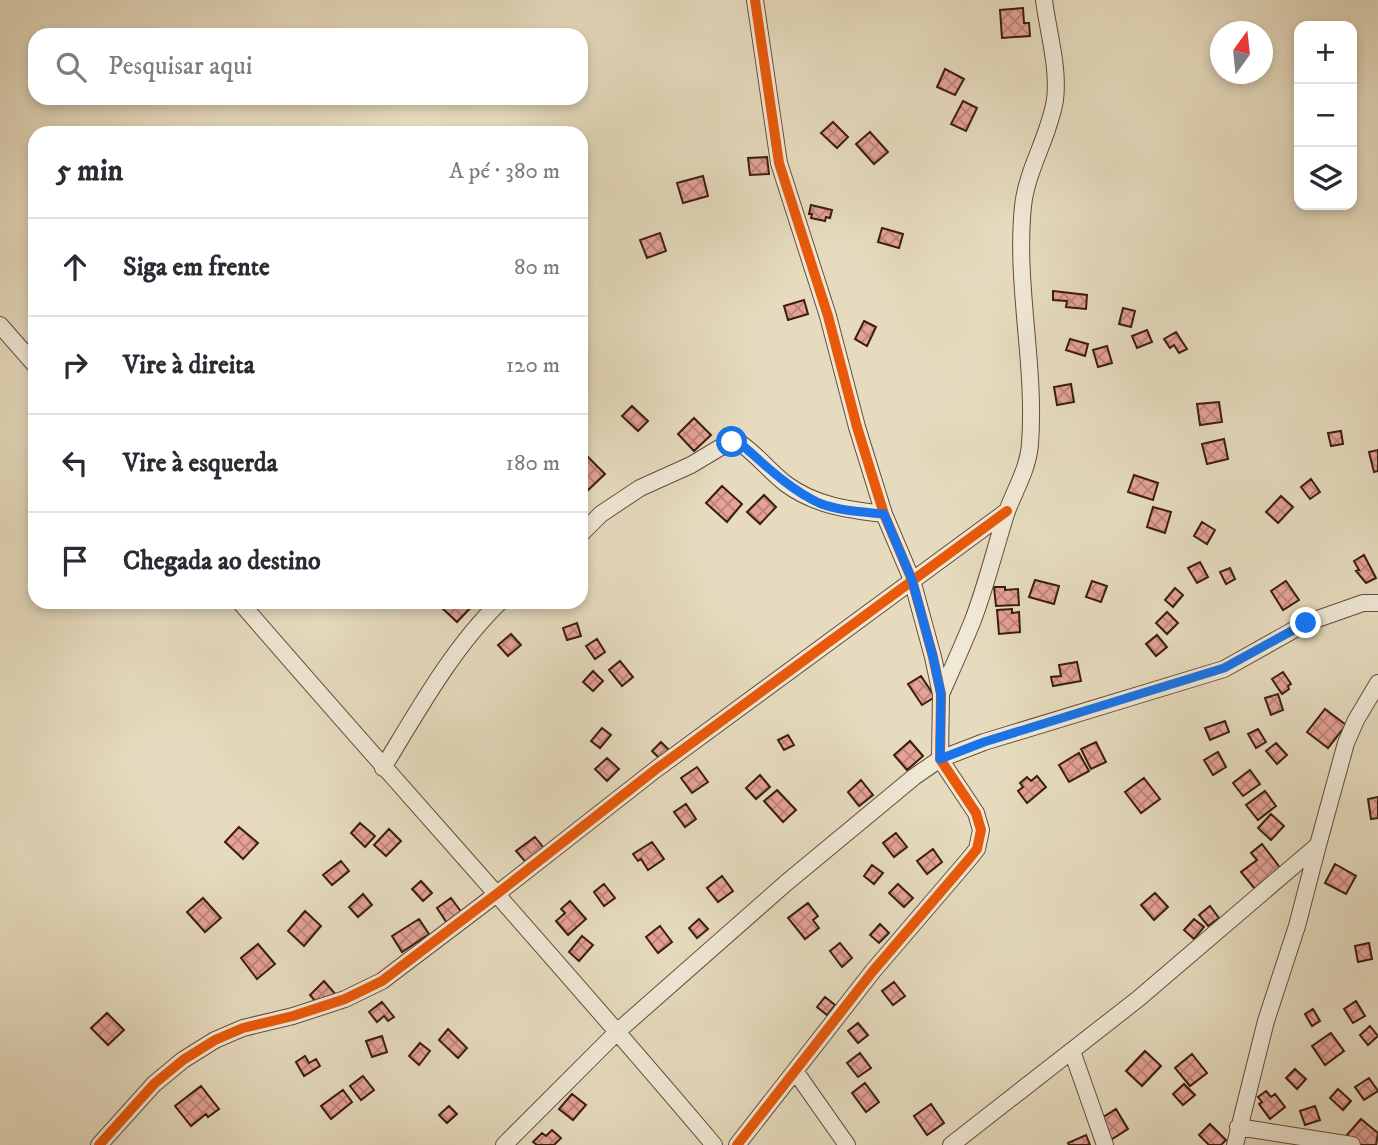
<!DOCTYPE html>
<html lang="pt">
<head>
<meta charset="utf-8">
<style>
  :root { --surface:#fff; --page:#f2f2f3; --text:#2b2b33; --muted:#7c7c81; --line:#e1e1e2 }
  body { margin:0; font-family:"IM FELL DW Pica",serif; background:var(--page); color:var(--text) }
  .controls { position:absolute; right:21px; top:21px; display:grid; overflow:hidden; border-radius:14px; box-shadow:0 4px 10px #0003 }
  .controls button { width:63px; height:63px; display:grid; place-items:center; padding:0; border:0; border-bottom:2px solid var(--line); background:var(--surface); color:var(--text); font:35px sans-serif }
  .compass { position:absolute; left:1210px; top:21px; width:63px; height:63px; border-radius:50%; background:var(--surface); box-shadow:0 4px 10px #0003; rotate:15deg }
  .stop { position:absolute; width:21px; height:21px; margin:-16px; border:5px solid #1a73e8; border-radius:50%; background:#fff }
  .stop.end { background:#1a73e8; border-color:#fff; box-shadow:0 2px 7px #0008 }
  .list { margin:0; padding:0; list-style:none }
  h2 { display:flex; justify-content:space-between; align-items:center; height:91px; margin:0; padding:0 28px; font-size:30px }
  h2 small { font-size:23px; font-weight:400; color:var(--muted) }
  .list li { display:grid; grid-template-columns:46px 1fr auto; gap:21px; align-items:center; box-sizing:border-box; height:98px; padding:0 28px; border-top:2px solid var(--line) }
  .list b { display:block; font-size:26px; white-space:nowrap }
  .list em { font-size:23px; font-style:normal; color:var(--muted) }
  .icon { flex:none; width:38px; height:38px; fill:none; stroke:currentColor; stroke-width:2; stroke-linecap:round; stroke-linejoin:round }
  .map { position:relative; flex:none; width:1378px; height:1145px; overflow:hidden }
  .search { position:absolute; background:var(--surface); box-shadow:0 4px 10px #0003; left:28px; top:28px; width:560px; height:77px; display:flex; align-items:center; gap:18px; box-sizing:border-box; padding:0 24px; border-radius:21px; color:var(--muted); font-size:26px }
  .panel { position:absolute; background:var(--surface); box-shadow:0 4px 10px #0003; left:28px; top:126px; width:560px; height:483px; border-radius:21px }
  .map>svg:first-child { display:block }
</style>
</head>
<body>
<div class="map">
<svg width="1378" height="1145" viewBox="0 0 1378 1145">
  <defs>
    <pattern id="building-cross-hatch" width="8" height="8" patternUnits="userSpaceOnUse" patternTransform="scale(1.75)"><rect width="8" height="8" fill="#e5a296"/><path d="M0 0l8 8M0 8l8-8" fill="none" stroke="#bb8379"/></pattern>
  </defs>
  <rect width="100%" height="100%" fill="#e6dbbe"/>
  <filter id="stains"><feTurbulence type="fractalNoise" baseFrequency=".00286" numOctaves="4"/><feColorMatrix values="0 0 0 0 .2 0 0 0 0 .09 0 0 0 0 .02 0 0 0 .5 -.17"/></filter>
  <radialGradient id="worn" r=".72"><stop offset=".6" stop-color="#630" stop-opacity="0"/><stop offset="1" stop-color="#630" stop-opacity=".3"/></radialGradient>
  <path fill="url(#building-cross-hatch)" stroke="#3b1d0f" stroke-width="2" d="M1023,8L1024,23H1029L1030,36L1002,38L1000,10Z
    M945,69L964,79L955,95L937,87Z
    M963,101L977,108L966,131L951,124Z
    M833,122L848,137L837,148L821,133Z
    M870,132L888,152L874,164L856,144Z
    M767,157L769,174L750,175L748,158Z
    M703,176L708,196L683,203L677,183Z
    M811,205L832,210L830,218L826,217L825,221L811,218L812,214H809Z
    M882,228L903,234L899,248L878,242Z
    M660,233L666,251L647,258L640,240Z
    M1053,291L1087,295L1086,309L1066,307L1067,301L1053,300Z
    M804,300L808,314L788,320L784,306Z
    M1123,308L1135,311L1131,327L1119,324Z
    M864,321L876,327L867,346L855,339Z
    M1147,330L1152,342L1137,348L1132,336Z
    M1176,332L1187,349L1179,353L1174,345L1170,348L1164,339Z
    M1070,339L1088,344L1085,356L1066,350Z
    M1107,346L1112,363L1098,367L1093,350Z
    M1071,384L1074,402L1057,405L1054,387Z
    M1219,402L1222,422L1200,425L1197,404Z
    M632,406L648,421L638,431L622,416Z
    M694,418L711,435L694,451L678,434Z
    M1341,431L1343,444L1331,446L1328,433Z
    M1224,439L1228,459L1207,464L1202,444Z
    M1378,450V471L1374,472L1369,452Z
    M585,454L605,474L582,496L581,459Z
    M1134,475L1158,483L1153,500L1128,492Z
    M1311,479L1320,492L1310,499L1301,487Z
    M722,486L742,504L727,522L706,503Z
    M764,495L776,507L760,524L747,512Z
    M1281,496L1293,507L1278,523L1266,512Z
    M1153,507L1171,512L1165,533L1147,527Z
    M1202,522L1215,530L1207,544L1194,536Z
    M1364,555L1376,578L1366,583L1356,571L1359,570L1354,561Z
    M1200,562L1208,577L1197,583L1188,568Z
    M1230,568L1235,579L1226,584L1220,572Z
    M1035,580L1059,586L1054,604L1029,597Z
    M1092,581L1107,586L1101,602L1086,597Z
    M1286,581L1299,600L1283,610L1271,591Z
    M994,587H1005V590L1018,589L1019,605L996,606Z
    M1175,588L1183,595L1173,607L1165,600Z
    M446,602H473L475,603L457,622L441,607Z
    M1012,609V613L1019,612L1020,632L999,634L997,610Z
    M1167,612L1178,623L1167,634L1156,623Z
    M577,623L581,636L567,640L563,628Z
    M511,634L521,645L508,656L498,645Z
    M1157,635L1167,647L1156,656L1146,644Z
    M597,639L605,652L595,659L586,646Z
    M620,661L633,677L622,686L609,670Z
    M1077,662L1081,681L1053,686L1051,677L1061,676L1059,665Z
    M593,671L603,681L593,691L583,682Z
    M1283,672L1291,684L1288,686L1289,689L1282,694L1272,679Z
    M921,676L935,697L922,705L908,684Z
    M1278,694L1283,710L1271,715L1265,698Z
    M1325,709L1346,725L1328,748L1307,732Z
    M1225,721L1229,732L1210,740L1205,728Z
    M602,728L611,735L600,748L591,741Z
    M1258,729L1266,742L1256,748L1248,734Z
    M788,735L794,745L784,750L778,740Z
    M910,741L923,756L907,770L894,755Z
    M661,742L671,752L662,761L652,751Z
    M1096,742L1106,762L1091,769L1081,749Z
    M1276,743L1287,755L1277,764L1266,751Z
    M1218,752L1226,767L1213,775L1204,760Z
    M1079,753L1089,771L1069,782L1059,765Z
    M607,758L619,769L607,781L595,769Z
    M697,767L708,782L692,793L681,778Z
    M1250,770L1260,784L1243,796L1233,783Z
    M760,775L770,787L756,799L746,788Z
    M1037,776L1046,787L1027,803L1018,791L1023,787L1020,783L1027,777L1031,781Z
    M1144,778L1160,799L1141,813L1125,792Z
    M861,780L873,795L859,806L848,792Z
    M777,790L796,810L783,822L764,801Z
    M1265,791L1276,806L1258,820L1246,805Z
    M1378,797V818L1371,819L1368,799Z
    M686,804L696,819L685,827L674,812Z
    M1271,814L1284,826L1271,840L1258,828Z
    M360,823L375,836L365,847L351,833Z
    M239,827L258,843L243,859L225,842Z
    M389,829L401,841L386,856L374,845Z
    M896,833L907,847L894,857L883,843Z
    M535,837L547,852L529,866L516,851Z
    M652,842L664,859L648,870L641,859L638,861L633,854Z
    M1262,844L1281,869L1255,889L1241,872L1257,860L1251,853Z
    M933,849L942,862L927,874L917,861Z
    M341,861L349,871L332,885L323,875Z
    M1335,864L1356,876L1346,894L1325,883Z
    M872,865L883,873L874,884L864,876Z
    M722,876L733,891L718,902L707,888Z
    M421,881L432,893L423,901L412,889Z
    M604,884L615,898L604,906L594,892Z
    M898,884L913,898L904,907L889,893Z
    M1155,893L1168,907L1154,920L1141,905Z
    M363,894L372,905L358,917L349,907Z
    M203,898L221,918L205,932L187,912Z
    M451,898L462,913L447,923L437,908Z
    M570,901L586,919L568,935L556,921L565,913L561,909Z
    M808,903L818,916L813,920L819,928L805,939L788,918Z
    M1210,906L1219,918L1208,926L1199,915Z
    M305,911L321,926L304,946L288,931Z
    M419,919L429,934L402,952L392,936Z
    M699,919L708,929L697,938L689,928Z
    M1194,919L1204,927L1194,939L1184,930Z
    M880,924L889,933L879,943L870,935Z
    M660,926L672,942L658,953L646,937Z
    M582,936L593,945L579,961L569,952Z
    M840,943L852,958L842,967L830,951Z
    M1369,943L1372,959L1358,962L1355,946Z
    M258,944L275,964L257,979L241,958Z
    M324,981L337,996L317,1003L310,995Z
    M894,982L905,996L893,1005L882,991Z
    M825,997L835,1005L827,1015L817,1007Z
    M1356,1001L1365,1016L1353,1023L1344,1009Z
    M382,1002L394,1017L388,1021L384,1016L377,1022L369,1012Z
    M1313,1009L1320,1021L1312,1026L1305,1014Z
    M107,1013L124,1030L108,1045L91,1028Z
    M858,1023L868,1035L858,1043L848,1031Z
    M1370,1026L1378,1036L1368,1045L1360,1035Z
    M448,1029L467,1048L458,1058L439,1040Z
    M1331,1033L1344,1051L1325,1065L1312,1046Z
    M382,1036L387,1052L372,1057L366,1041Z
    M420,1043L430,1051L419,1065L409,1056Z
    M1145,1051L1161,1066L1142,1086L1126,1071Z
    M860,1053L871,1068L858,1077L847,1063Z
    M1192,1054L1207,1073L1190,1086L1175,1068Z
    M305,1056L309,1063L316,1059L320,1066L304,1076L296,1062Z
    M1295,1069L1306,1079L1297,1089L1286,1078Z
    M363,1076L374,1090L361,1100L350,1086Z
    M1369,1078L1378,1091L1364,1100L1355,1087Z
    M865,1083L879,1102L866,1112L852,1093Z
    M1184,1084L1195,1095L1183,1105L1173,1094Z
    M201,1086L219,1109L208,1117L206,1114L191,1126L175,1106Z
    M1338,1089L1351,1101L1343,1110L1330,1098Z
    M343,1090L352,1102L331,1119L321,1106Z
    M1266,1091L1271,1097L1275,1094L1285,1107L1270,1119L1259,1104L1262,1102L1258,1097Z
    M572,1094L586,1105L573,1120L559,1109Z
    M931,1104L944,1123L927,1135L914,1116Z
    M449,1106L457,1114L447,1123L439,1115Z
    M1315,1106L1320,1120L1305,1125L1300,1111Z
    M1116,1109L1128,1129L1109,1141L1097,1121Z
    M1361,1119L1378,1133L1376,1145H1358L1347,1135Z
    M1210,1124L1226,1140L1221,1145H1209L1199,1135Z
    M552,1130L561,1138L554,1145H537L533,1142L542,1133L546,1136Z
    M1086,1135L1090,1145H1069L1068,1143Z"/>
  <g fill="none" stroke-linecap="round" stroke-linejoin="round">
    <g stroke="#664c3b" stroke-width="18">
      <path id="minor" d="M0,325L35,365
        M581,534L601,514L640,488L691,465L726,444L737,441C755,452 769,471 786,484C816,506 849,510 884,514
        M240,602C397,784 559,961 714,1145
        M941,694C952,669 963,645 973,620C986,586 995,549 1006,514C1014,491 1028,470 1030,444C1036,365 1015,285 1023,206C1027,169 1049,137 1055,100C1059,67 1048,32 1044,0
        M383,768C417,712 453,647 500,602
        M1072,1051L1105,1145
        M795,1071L847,1145
        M1238,1127L1352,1145
        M99,1145L154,1084L183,1060L215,1040L243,1028L293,1016L345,999L382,981L498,893L655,770L1007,511
        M504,1145L618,1031L786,883L914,777L940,759L984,742L1224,669L1306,623L1363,603H1378
        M737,1145L873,971L969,859L977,849L981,830L976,813L940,759L941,694L933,657L912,580L884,514L857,427L828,316L779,163L755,0
        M951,1145L1138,999L1318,845L1346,743L1356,720L1378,683
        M1235,1145L1266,1021L1297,926L1318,845"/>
    </g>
    <use href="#minor" stroke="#efe8d5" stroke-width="16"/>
    <g stroke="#efe8d5" stroke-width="15">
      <path id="cycleway" d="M99,1145L154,1084L183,1060L215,1040L243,1028L293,1016L345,999L382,981L498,893L655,770L1007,511
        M737,1145L873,971L969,859L977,849L981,830L976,813L940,759L941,694L933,657L912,580L884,514L857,427L828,316L779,163L755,0"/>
    </g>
    <use href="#cycleway" stroke="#e8590c" stroke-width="10"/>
  </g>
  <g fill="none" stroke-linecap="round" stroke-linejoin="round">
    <path stroke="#1a73e8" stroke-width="9" d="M732,442L741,444C765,465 789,489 819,503C839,511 863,512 884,514L912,580L933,657L941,694L940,759L984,742L1224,668L1306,623"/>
  </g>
  <rect width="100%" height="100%" filter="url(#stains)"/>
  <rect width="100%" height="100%" fill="url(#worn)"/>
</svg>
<div class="controls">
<button>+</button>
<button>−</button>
<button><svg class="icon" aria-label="layers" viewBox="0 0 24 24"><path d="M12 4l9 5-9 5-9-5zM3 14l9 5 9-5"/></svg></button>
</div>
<svg class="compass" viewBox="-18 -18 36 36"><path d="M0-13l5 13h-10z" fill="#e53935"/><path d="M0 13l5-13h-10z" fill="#7c7c81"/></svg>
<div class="stop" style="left:732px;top:442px"></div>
<div class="stop end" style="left:1306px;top:623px"></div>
<div class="search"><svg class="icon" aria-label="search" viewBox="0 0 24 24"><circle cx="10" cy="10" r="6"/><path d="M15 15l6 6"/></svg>Pesquisar aqui</div>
<section class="panel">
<h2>5 min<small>A pé · 380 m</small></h2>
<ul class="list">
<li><svg class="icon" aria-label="ahead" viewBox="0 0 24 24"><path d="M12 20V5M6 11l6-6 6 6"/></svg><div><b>Siga em frente</b></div><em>80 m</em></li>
<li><svg class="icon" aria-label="right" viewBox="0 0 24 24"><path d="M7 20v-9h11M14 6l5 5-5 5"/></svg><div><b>Vire à direita</b></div><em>120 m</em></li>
<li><svg class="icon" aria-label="left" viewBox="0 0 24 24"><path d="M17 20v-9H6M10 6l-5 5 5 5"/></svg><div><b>Vire à esquerda</b></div><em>180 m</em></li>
<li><svg class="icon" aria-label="arrive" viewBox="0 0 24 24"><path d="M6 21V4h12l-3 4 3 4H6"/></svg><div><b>Chegada ao destino</b></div></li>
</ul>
</section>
</div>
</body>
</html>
